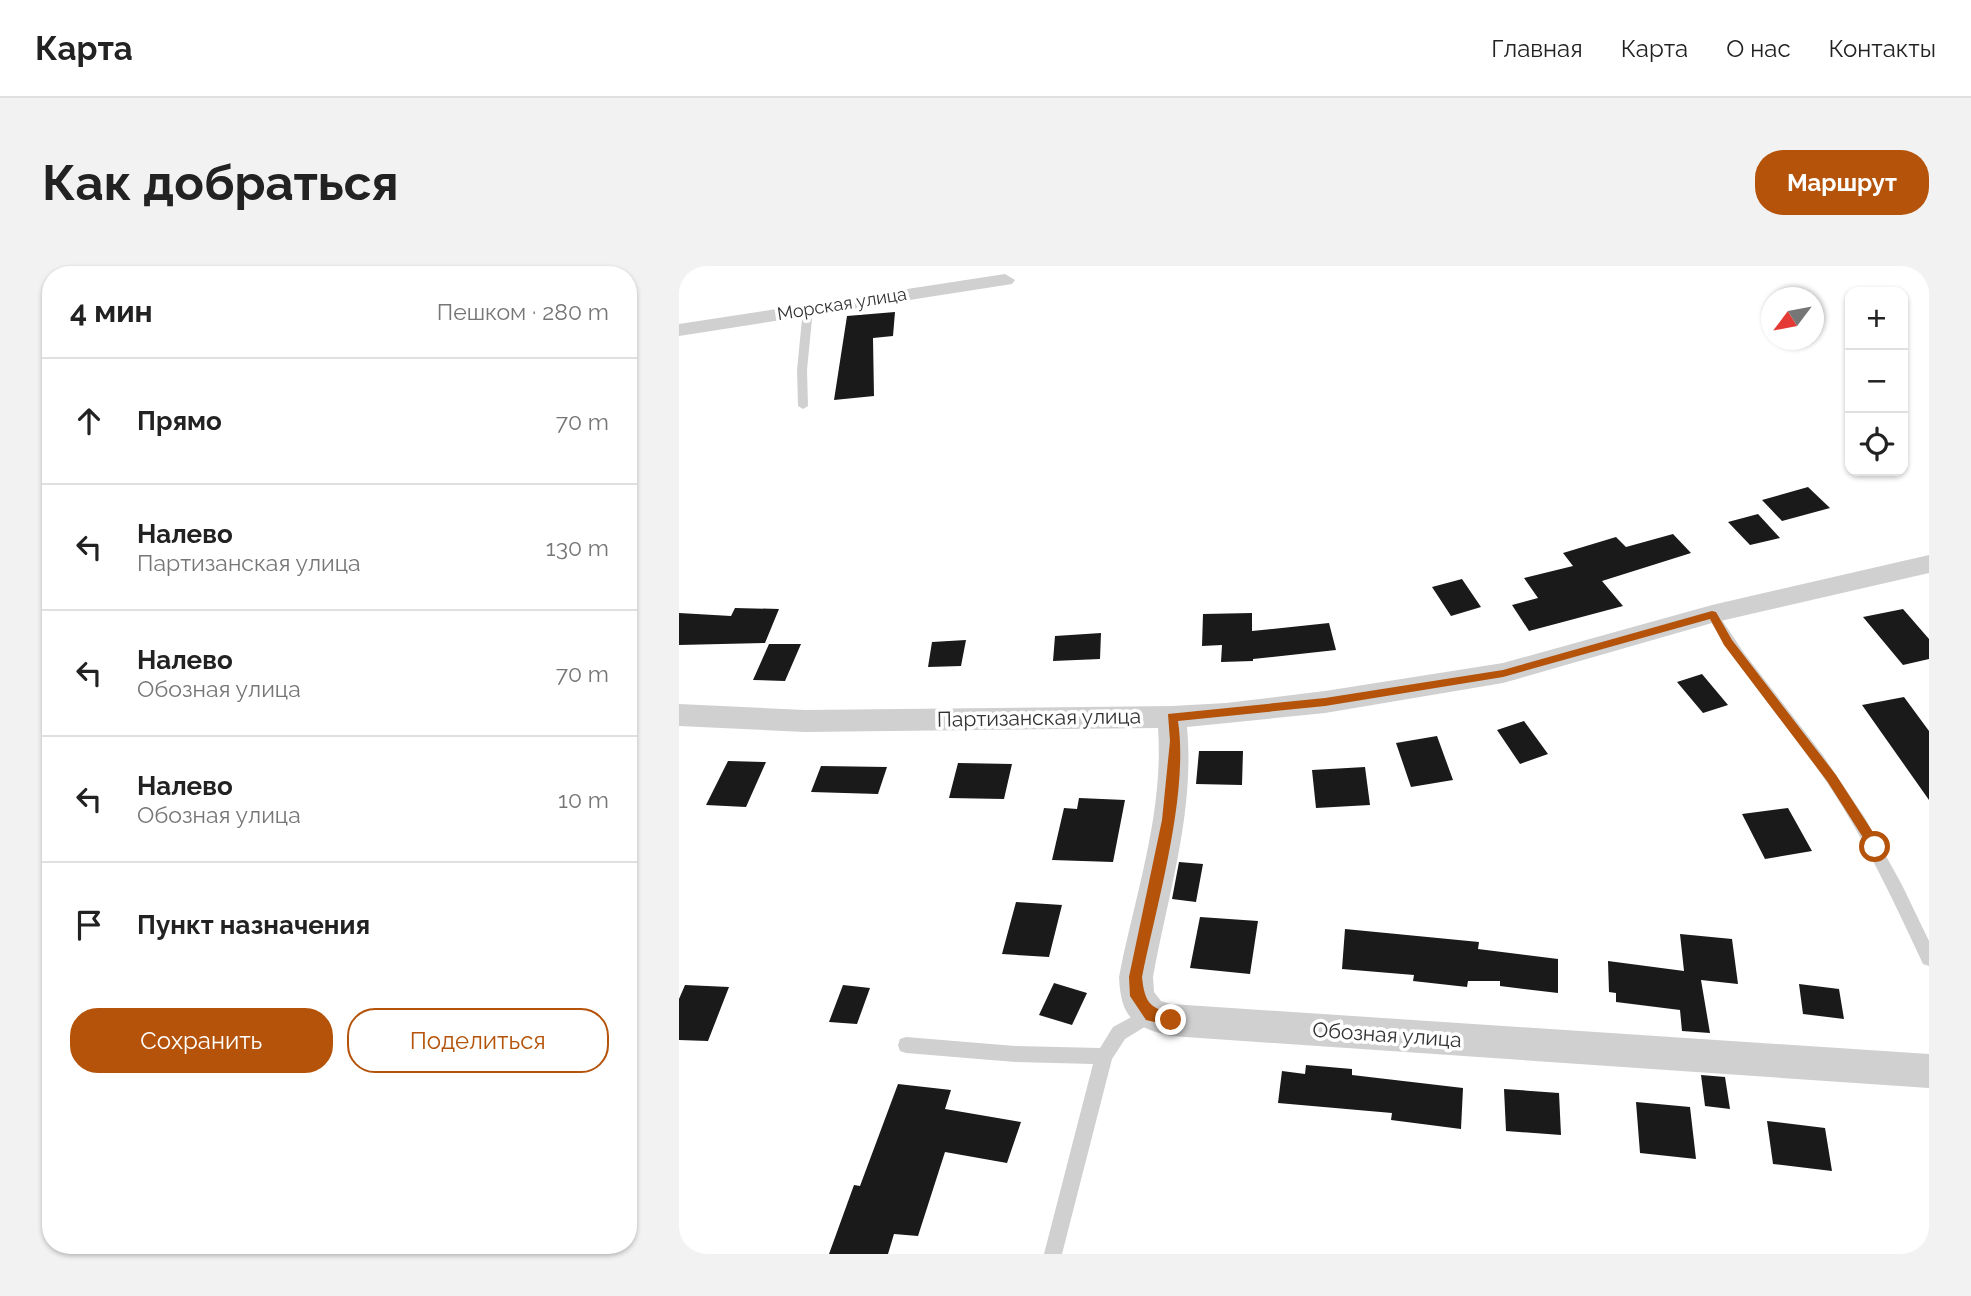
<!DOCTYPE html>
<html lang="ru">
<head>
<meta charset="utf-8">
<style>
  :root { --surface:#fff; --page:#f2f2f2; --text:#222; --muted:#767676; --line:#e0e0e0; --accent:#b45309 }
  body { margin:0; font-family:Raleway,sans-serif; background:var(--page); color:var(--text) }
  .controls { position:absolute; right:21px; top:21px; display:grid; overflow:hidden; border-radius:14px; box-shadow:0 2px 5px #0004 }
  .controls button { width:63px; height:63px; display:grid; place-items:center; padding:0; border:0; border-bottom:2px solid var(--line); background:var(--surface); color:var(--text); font:35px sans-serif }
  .compass { position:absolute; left:1082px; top:21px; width:63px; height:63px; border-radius:50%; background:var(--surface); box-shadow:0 2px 5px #0004; rotate:238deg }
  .stop { position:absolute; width:21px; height:21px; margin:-16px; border:5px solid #b45309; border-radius:50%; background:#fff }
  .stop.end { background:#b45309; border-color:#fff; box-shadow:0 2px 7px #0008 }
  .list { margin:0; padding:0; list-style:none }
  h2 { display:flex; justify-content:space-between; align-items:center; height:91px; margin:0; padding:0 28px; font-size:30px }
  h2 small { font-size:23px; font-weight:400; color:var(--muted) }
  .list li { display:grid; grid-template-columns:46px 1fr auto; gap:21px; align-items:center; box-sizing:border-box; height:126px; padding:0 28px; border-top:2px solid var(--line) }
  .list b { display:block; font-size:26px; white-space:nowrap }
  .list p { margin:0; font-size:23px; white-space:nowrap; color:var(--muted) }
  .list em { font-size:23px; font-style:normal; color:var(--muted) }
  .actions { display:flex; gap:14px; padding:21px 28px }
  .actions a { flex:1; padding:16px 0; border:2px solid var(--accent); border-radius:28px; text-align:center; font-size:24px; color:var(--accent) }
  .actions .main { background:var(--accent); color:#fff }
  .icon { flex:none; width:38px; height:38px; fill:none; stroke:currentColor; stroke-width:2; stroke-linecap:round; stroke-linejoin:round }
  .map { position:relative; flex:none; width:1250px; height:988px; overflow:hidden; border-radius:28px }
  header { display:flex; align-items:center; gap:42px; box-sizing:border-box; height:98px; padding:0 35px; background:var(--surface); border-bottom:2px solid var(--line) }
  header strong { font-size:33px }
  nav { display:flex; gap:38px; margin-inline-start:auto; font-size:24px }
  .intro { display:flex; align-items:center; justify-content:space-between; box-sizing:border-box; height:168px; padding:0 42px }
  h1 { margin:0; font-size:49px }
  .button { padding:18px 32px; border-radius:28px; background:var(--accent); color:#fff; font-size:24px; font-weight:700 }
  main { display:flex; gap:42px; padding:0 42px }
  aside { flex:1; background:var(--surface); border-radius:28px; box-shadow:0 2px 5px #0004 }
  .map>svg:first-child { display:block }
</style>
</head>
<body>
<header>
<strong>Карта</strong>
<nav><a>Главная</a><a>Карта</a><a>О нас</a><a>Контакты</a></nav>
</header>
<div class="intro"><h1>Как добраться</h1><a class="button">Маршрут</a></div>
<main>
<aside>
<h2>4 мин<small>Пешком · 280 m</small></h2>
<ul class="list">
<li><svg class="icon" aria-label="ahead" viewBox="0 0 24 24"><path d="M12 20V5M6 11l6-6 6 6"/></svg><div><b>Прямо</b></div><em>70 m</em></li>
<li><svg class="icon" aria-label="left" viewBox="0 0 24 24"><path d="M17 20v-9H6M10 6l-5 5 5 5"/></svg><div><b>Налево</b><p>Партизанская улица</p></div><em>130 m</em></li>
<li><svg class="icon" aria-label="left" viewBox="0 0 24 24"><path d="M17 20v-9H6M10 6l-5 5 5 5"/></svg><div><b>Налево</b><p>Обозная улица</p></div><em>70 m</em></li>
<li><svg class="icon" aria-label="left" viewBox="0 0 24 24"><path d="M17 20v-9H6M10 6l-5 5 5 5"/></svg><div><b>Налево</b><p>Обозная улица</p></div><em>10 m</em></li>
<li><svg class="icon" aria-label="arrive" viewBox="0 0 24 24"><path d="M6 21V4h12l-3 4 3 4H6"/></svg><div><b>Пункт назначения</b></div></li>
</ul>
<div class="actions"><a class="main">Сохранить</a><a>Поделиться</a></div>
</aside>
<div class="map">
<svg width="1250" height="988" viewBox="0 0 1250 988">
  <rect width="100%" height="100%" fill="#fff"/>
  <path fill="#1a1a1a" d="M216,46L214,70L194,72L195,130L155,134L168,50Z
    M1129,221L1151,242L1103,255L1083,234Z
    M1079,248L1101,272L1071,279L1049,256Z
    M994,268L1012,287L923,315L944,340L850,365L833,339L859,332L845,312L894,300L884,287L937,271L947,281Z
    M783,313L802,341L772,350L753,321Z
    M56,342L100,343L86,377L0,379V347L52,350Z
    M1224,343L1250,373V393L1224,399L1184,351Z
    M573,347V365L650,357L657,384L574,393V395L542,396L543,379L523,380L524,348Z
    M422,367L421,393L374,395L376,370Z
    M287,374L282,400L249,401L253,376Z
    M90,378H122L106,415L74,414Z
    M1023,408L1049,439L1024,447L998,416Z
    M1225,431L1250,465V534L1183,439Z
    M845,455L869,488L841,498L818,464Z
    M758,470L774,514L732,521L717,477Z
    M520,485H564L563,519L517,518Z
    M49,495L87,496L67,541L27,539Z
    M279,497L333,498L325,533L270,532Z
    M142,500L208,501L199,528L132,526Z
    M686,501L691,539L637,542L633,504Z
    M400,532L446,534L434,596L373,594L385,542L398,543Z
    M1109,542L1133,585L1086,593L1063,548Z
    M500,596L524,598L517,636L493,633Z
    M337,636L383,639L370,691L323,688Z
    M521,651L579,655L571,708L511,702Z
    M666,663L800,676L799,683L879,693V727L821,720V715H789L788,721L734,715L735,709L663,703Z
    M1001,668L1053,673L1059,718L1022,714L1031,767L1003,765L1001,744L937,736V727L930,726L929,695L1005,705Z
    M375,717L408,727L393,759L360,749Z
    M1120,718L1160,723L1165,753L1124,748Z
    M6,719L50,721L29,775L0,774V733Z
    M164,719L191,722L178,758L150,756Z
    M627,799L673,803V809L784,822L782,863L712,854L713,847L599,837L603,805L626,808Z
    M1022,809L1046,811L1051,843L1026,840Z
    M219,818L272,824L266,843L342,856L328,897L266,886L239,970L215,968L209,988H150L175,919L181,920Z
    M825,823L880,827L882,869L827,865Z
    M957,836L1011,841L1017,893L961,887Z
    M1088,855L1146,862L1153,905L1094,898Z"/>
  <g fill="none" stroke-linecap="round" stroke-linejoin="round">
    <path fill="#d0d0d0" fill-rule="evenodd" d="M129,40L134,43L128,104L129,140L124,143L119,140L118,104L124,43Z
      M1033,344L1037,345L1065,387L1143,488L1186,552L1223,619L1250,675V700L1244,698C1215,636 1187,575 1149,518C1110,460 1063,408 1027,348Z
      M471,741L477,744L479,749L477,754L446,773L433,793L383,988H365L414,798L336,796L227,787L221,785L219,779L221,773L227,771L336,780L421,782L434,761Z"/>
    <path fill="#d0d0d0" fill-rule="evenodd" d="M326,8L336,14L333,18L0,70V58Z
      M1250,289V307L1033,357L824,417L646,447L508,461C516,546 489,628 474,711L475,726L482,735L492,738L1250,788V822L492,770C454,761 442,752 440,711C456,629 485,547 479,462L126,466L0,460V438L126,444L493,440L547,437L646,425L824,397L1033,339Z"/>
  </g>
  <path fill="#b45309" d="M1033,345L1037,346L1053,374L1157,509L1201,577V584H1192L1148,515L1045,379L1031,353L824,411L646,440L499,455C510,528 478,637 463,711C466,740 472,741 497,750L499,754L492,760L467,754L451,730L450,711L483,554L491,475L489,448L646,432L824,404Z"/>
  <g text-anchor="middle" stroke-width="7" stroke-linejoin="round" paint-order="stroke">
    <g font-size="18" fill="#333" stroke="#fff">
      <text transform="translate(163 38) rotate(-9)" y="6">Морская улица</text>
    </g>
    <g font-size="21" fill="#333" stroke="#fff">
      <text transform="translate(360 452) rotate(-1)" y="7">Партизанская улица</text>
      <text transform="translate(708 769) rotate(4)" y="7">Обозная улица</text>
    </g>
  </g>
</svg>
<div class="controls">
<button>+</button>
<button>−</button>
<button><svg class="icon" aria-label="locate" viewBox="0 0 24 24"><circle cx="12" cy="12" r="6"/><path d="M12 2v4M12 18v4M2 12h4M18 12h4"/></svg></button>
</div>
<svg class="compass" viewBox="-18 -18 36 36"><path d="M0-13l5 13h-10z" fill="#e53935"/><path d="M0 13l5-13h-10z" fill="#767676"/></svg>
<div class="stop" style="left:1196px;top:581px"></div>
<div class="stop end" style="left:492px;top:754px"></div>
</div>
</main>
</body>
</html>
